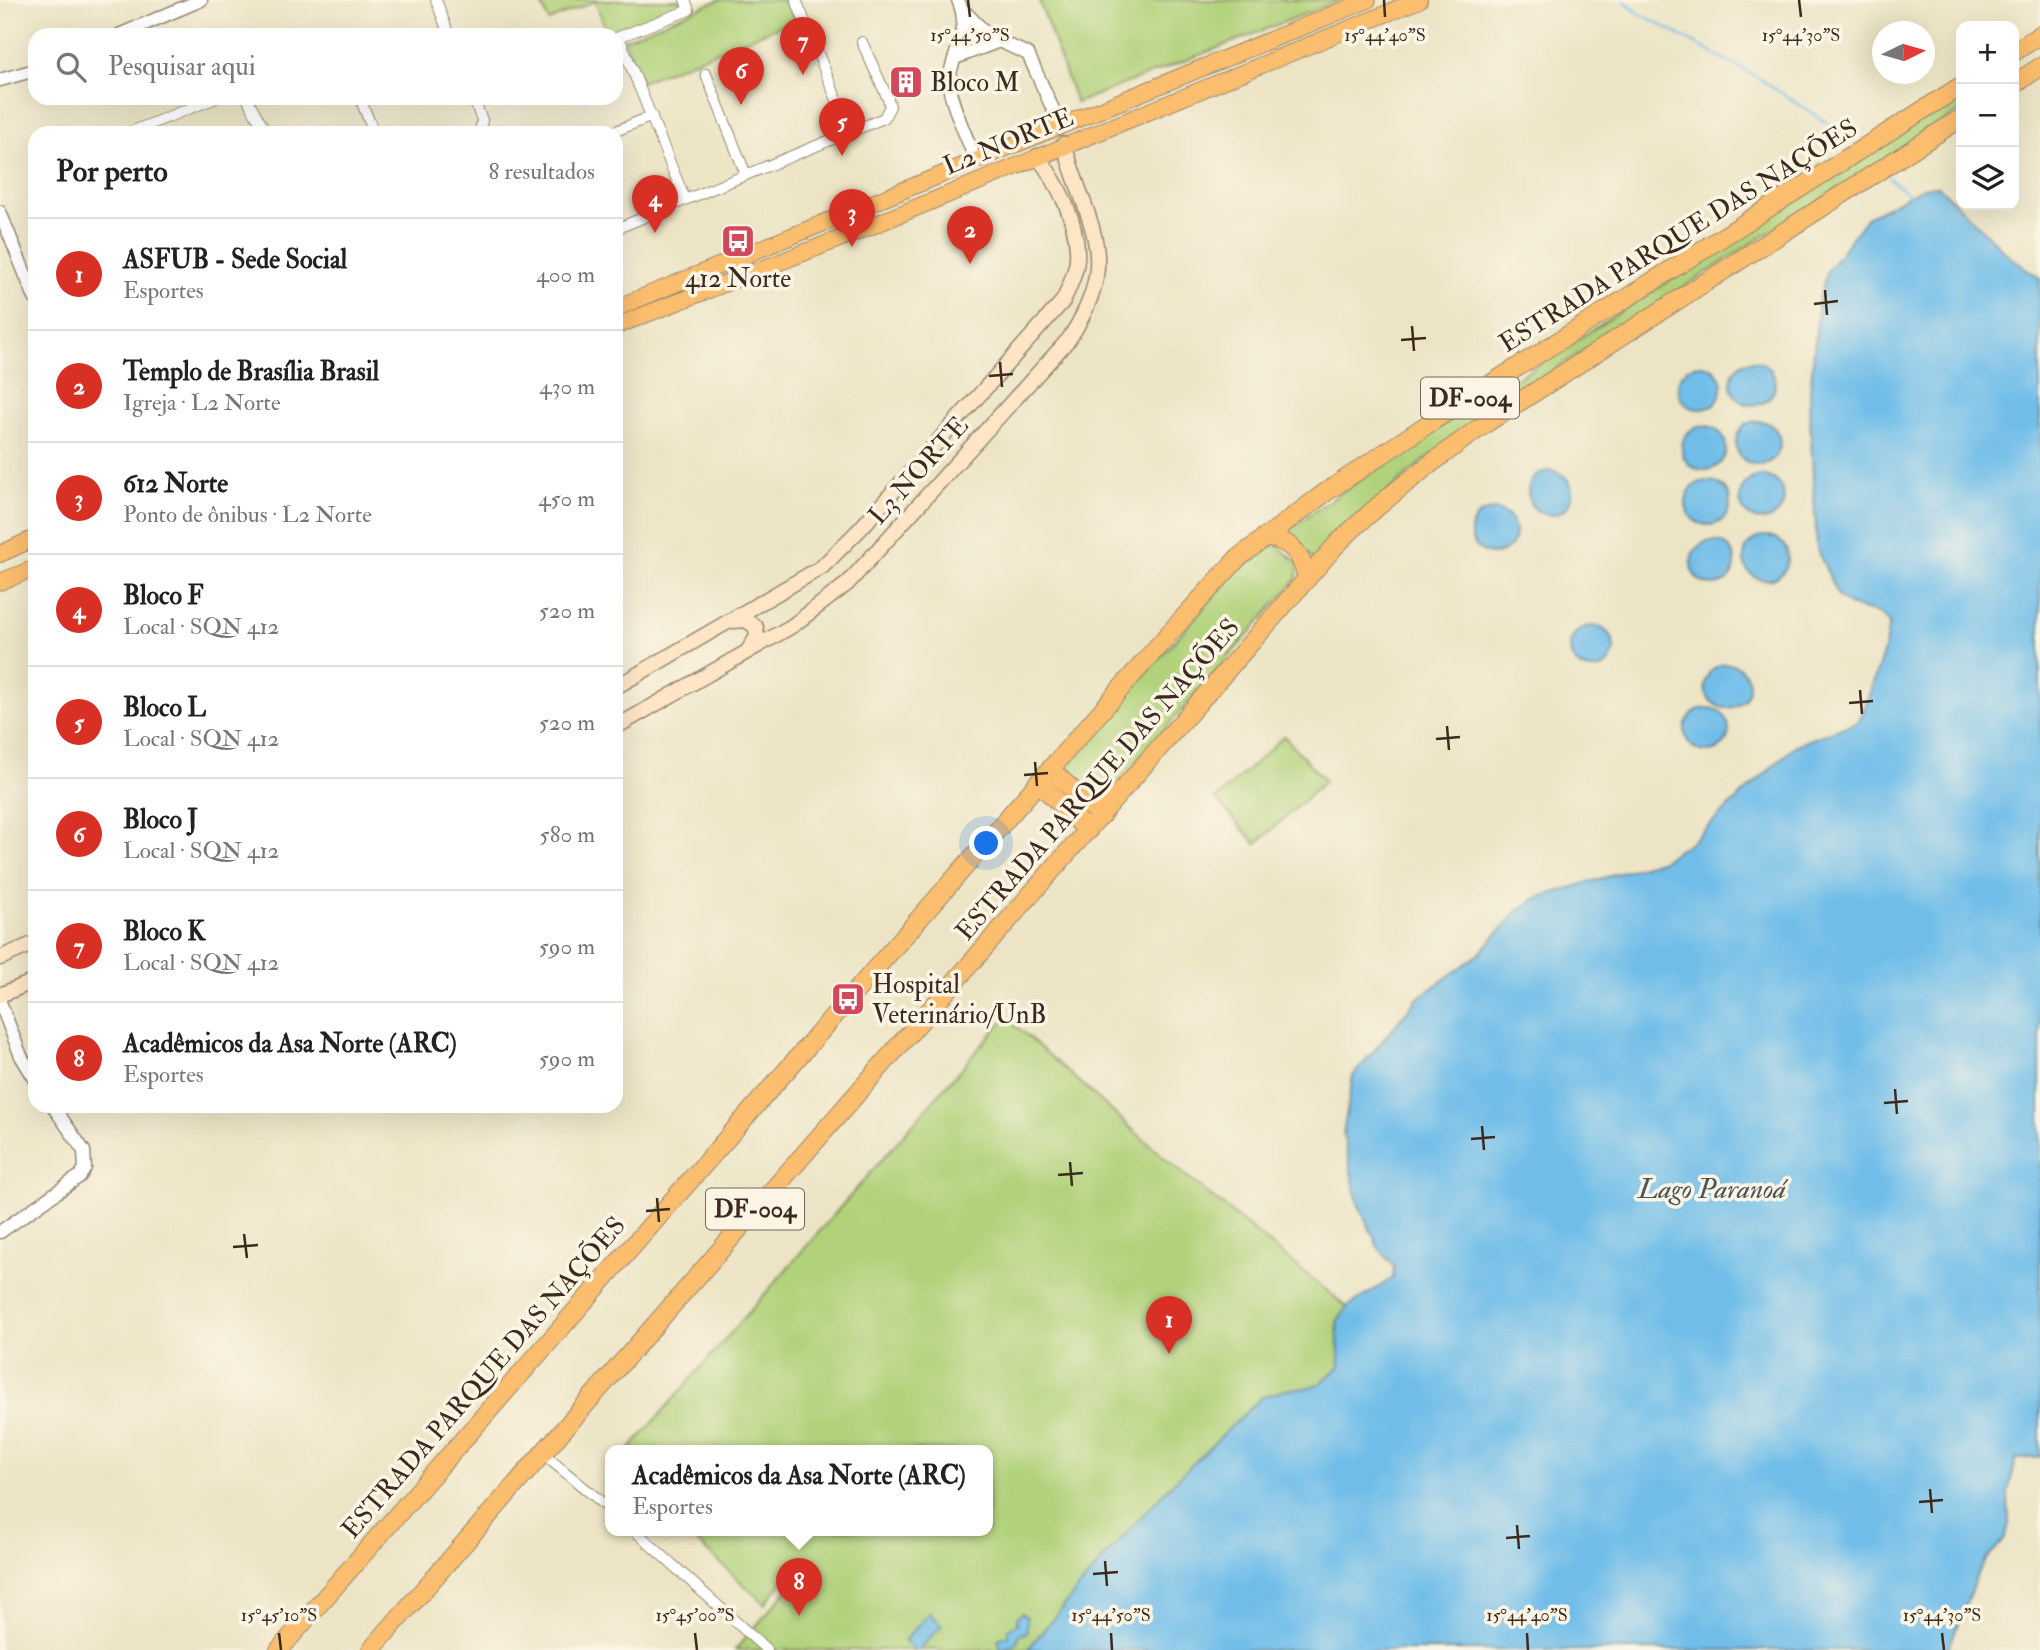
<!DOCTYPE html>
<html lang="pt">
<head>
<meta charset="utf-8">
<style>
  :root { --surface:#fff; --page:#f6f6f6; --text:#222; --muted:#767676; --line:#e0e0e0; --accent:#d93025 }
  body { margin:0; font-family:"IM FELL Double Pica",serif; background:var(--page); color:var(--text) }
  .controls { position:absolute; right:21px; top:21px; display:grid; overflow:hidden; border-radius:14px; box-shadow:0 7px 28px #0002 }
  .controls button { width:63px; height:63px; display:grid; place-items:center; padding:0; border:0; border-bottom:2px solid var(--line); background:var(--surface); color:var(--text); font:35px sans-serif }
  .compass { position:absolute; left:1872px; top:21px; width:63px; height:63px; border-radius:50%; background:var(--surface); box-shadow:0 7px 28px #0002; rotate:85deg }
  .you { position:absolute; left:987px; top:844px; width:24px; height:24px; margin:-18px; border:5px solid #fff; border-radius:50%; background:#1a73e8; box-shadow:0 0 0 10px #1a73e833 }
  .badge { display:grid; place-items:center; width:46px; height:46px; border-radius:50%; background:var(--accent); color:#fff; font-size:23px; font-weight:700 }
  .pin { position:absolute; translate:-50% -58px; filter:drop-shadow(0 2px 4px #0008) }
  .pin::after { content:''; position:absolute; top:37px; width:24px; height:21px; background:inherit; clip-path:polygon(0 0,100% 0,50% 100%) }
  .popup { position:absolute; left:605px; top:1445px; width:388px; height:91px; box-sizing:border-box; display:grid; place-content:center; border-radius:14px; background:var(--surface); filter:drop-shadow(0 2px 5px #0005); font-size:23px; white-space:nowrap; color:var(--muted) }
  .popup b { font-size:26px; color:var(--text) }
  .popup::after { content:''; position:absolute; left:50%; top:100%; margin-left:-14px; border:14px solid transparent; border-top-color:var(--surface) }
  .list { margin:0; padding:0; list-style:none }
  h2 { display:flex; justify-content:space-between; align-items:center; height:91px; margin:0; padding:0 28px; font-size:30px }
  h2 small { font-size:23px; font-weight:400; color:var(--muted) }
  .list li { display:grid; grid-template-columns:46px 1fr auto; gap:21px; align-items:center; box-sizing:border-box; height:112px; padding:0 28px; border-top:2px solid var(--line) }
  .list b { display:block; font-size:26px; white-space:nowrap }
  .list p { margin:0; font-size:23px; white-space:nowrap; color:var(--muted) }
  .list em { font-size:23px; font-style:normal; color:var(--muted) }
  .icon { flex:none; width:38px; height:38px; fill:none; stroke:currentColor; stroke-width:2; stroke-linecap:round; stroke-linejoin:round }
  .map { position:relative; flex:none; width:2040px; height:1650px; overflow:hidden }
  .search { position:absolute; background:var(--surface); box-shadow:0 7px 28px #0002; left:28px; top:28px; width:595px; height:77px; display:flex; align-items:center; gap:18px; box-sizing:border-box; padding:0 24px; border-radius:21px; color:var(--muted); font-size:26px }
  .panel { position:absolute; background:var(--surface); box-shadow:0 7px 28px #0002; left:28px; top:126px; width:595px; height:987px; border-radius:21px }
  .map>svg:first-child { display:block }
</style>
</head>
<body>
<div class="map">
<svg width="2040" height="1650" viewBox="0 0 2040 1650">
  <rect width="100%" height="100%" fill="#fcf5e5"/>
  <filter id="ink" filterUnits="userSpaceOnUse"><feTurbulence type="fractalNoise" baseFrequency=".0143" numOctaves="2"/><feDisplacementMap in="SourceGraphic" scale="14" xChannelSelector="R" yChannelSelector="G"/><feConvolveMatrix kernelMatrix="1 2 1 2 8 2 1 2 1" color-interpolation-filters="sRGB"/></filter>
  <filter id="wash" filterUnits="userSpaceOnUse"><feTurbulence type="fractalNoise" baseFrequency=".00686" numOctaves="4" result="noise"/><feDisplacementMap in="SourceGraphic" scale="28" xChannelSelector="R" yChannelSelector="G"/><feGaussianBlur stdDeviation="1.57" result="paint"/><feColorMatrix in="noise" values="0 0 0 0 0 0 0 0 0 0 0 0 0 0 0 0 0 1.4 0 .05"/><feComposite in="paint" operator="in"/></filter>
  <g filter="url(#wash)">
    <rect width="100%" height="100%" fill="#ece4c4"/>
    <path fill="#b1d27a" stroke="#767e4c" stroke-width="2" d="M548,0H681L683,7L608,35L595,1L549,21L541,3Z
      M719,0H787L795,20L641,82L624,39Z
      M1039,0H1341L1076,103Z
      M1961,94V110L1491,410C1426,455 1371,505 1315,561L1284,532L1389,460Z
      M1277,545L1298,563L1297,579L1103,800L1094,799L1067,773L1076,751L1233,575L1264,547Z
      M1284,736L1325,781L1256,844L1216,799Z
      M1006,1017L1168,1161L1347,1307L1337,1322L1340,1366L1321,1383L1308,1388L1285,1390L1262,1397L1172,1484L1111,1550L1027,1650H735L794,1582L787,1576L765,1604L684,1530H988V1450H629Z"/>
    <path fill="#6fbde9" stroke="#557484" stroke-width="2" d="M1938,186L2010,257L2040,278V1457L2016,1459L2008,1493L2009,1524L2005,1539L1986,1559L1976,1577L1948,1650H1027L1111,1550L1172,1484L1262,1397L1285,1390L1308,1388L1321,1383L1340,1366L1337,1322L1347,1307L1393,1278L1394,1267L1378,1247L1358,1203L1343,1134L1353,1076L1417,999L1479,954L1518,911L1537,898L1663,860L1692,841L1796,745L1857,722L1862,716L1885,647L1889,623L1880,614L1849,605L1838,596L1817,549L1809,402L1819,300L1827,272L1867,217L1925,187Z
      M1731 383a22 22 0 1 1 44 0a22 22 0 1 1-44 0Z
      M1678 387a22 22 0 1 1 44 0a22 22 0 1 1-44 0Z
      M1736 443a22 22 0 1 1 44 0a22 22 0 1 1-44 0Z
      M1682 448a22 22 0 1 1 44 0a22 22 0 1 1-44 0Z
      M1528 493a22 22 0 1 1 44 0a22 22 0 1 1-44 0Z
      M1740 498a22 22 0 1 1 44 0a22 22 0 1 1-44 0Z
      M1686 503a22 22 0 1 1 44 0a22 22 0 1 1-44 0Z
      M1471 532a22 22 0 1 1 44 0a22 22 0 1 1-44 0Z
      M1744 558a22 22 0 1 1 44 0a22 22 0 1 1-44 0Z
      M1691 563a22 22 0 1 1 44 0a22 22 0 1 1-44 0Z
      M1570 648a22 22 0 1 1 44 0a22 22 0 1 1-44 0Z
      M1705 686a22 22 0 1 1 44 0a22 22 0 1 1-44 0Z
      M1685 730a22 22 0 1 1 44 0a22 22 0 1 1-44 0Z
      M929,1613L942,1625L919,1650H914L904,1641Z
      M1022,1613L1027,1617V1632L1019,1635L1016,1645L1001,1649L998,1639L1008,1635V1629L1017,1624V1617Z"/>
    <g fill="none" stroke-linecap="round" stroke-linejoin="round">
      <path stroke="#6fbde9" stroke-width="2.5" d="M1624,0L1637,12L1762,80L1833,127
        M1889,178L1911,196"/>
    </g>
  </g>
  <g filter="url(#ink)">
    <g fill="none" stroke-linecap="round" stroke-linejoin="round">
      <g stroke="#948771" stroke-width="12">
        <path id="minor" d="M436,0L449,35
          M796,0L850,132
          M619,37L685,200L884,118L890,106L888,99L862,42
          M616,38L689,10L685,0
          M706,74L746,175
          M247,98L266,133
          M360,98L374,133
          M473,98L482,120L480,133
          M128,133L216,98
          M611,133L652,116
          M616,229L685,200
          M542,1453L610,1509
          M634,1530L767,1650"/>
      </g>
      <g stroke="#948771" stroke-width="15">
        <path id="tertiary" d="M958,0C972,31 953,50 949,80C947,97 969,141 975,159
          M963,10L990,37L1028,54L1060,125
          M119,35L201,0
          M958,57L997,42
          M0,80L35,70
          M0,212L35,298
          M0,1002L21,1056L35,1079
          M0,1232L80,1176L85,1168L84,1151L53,1106"/>
      </g>
      <g stroke="#948771" stroke-width="17">
        <path id="secondary" d="M734,621L746,620L756,627L757,637L749,649
          M616,687L822,567L860,529L1063,301C1069,288 1076,273 1077,259C1079,224 1058,182 1037,156
          M616,727L792,626L847,584L1069,339C1123,258 1087,226 1064,144
          M0,958L35,943
          M0,995L35,981"/>
      </g>
      <g stroke="#948771" stroke-width="18">
        <path id="primary" d="M616,308L1368,0
          M616,326L857,232L1419,0
          M0,554L35,538
          M0,582L35,568"/>
      </g>
      <g stroke="#948771" stroke-width="20">
        <path id="trunk" d="M2014,52L2040,35
          M2014,84L2040,67
          M1264,537C1292,540 1301,553 1307,579
          M1050,769L1101,816
          M1038,782L1088,831
          M279,1650L1165,638L1238,558L1326,492L1434,420L1961,86
          M371,1650L1338,543C1385,497 1435,459 1488,422L1961,118"/>
      </g>
      <use href="#minor" stroke="#fff" stroke-width="10"/>
      <use href="#tertiary" stroke="#fff" stroke-width="12"/>
      <use href="#secondary" stroke="#fde5c5" stroke-width="14"/>
      <use href="#primary" stroke="#fbbd6e" stroke-width="16"/>
      <use href="#trunk" stroke="#fbbd6e" stroke-width="18"/>
    </g>
  </g>
  <path fill="none" stroke="#3b2a1e" stroke-width="2.5" d="M968,0L970,17M1384,0L1385,17M1799,0L1801,17M1825,290L1827,315M1814,304L1838,301M1412,326L1414,351M1401,340L1426,338M1000,362L1002,387M989,376L1013,374M1860,690L1862,714M1849,703L1873,701M1447,726L1449,750M1436,739L1460,737M1035,762L1037,786M1024,775L1048,773M1895,1089L1897,1114M1884,1103L1908,1101M1482,1126L1484,1150M1471,1139L1495,1137M1070,1162L1072,1186M1058,1175L1083,1173M657,1198L659,1222M646,1211L670,1209M244,1234L247,1258M233,1247L258,1245M1930,1489L1932,1513M1919,1502L1943,1500M1517,1525L1519,1549M1506,1538L1530,1536M1105,1561L1107,1586M1093,1574L1118,1572M279,1633L281,1650M695,1633L697,1650M1111,1633L1112,1650M1527,1633L1528,1650M1942,1633L1944,1650"/>
  <defs>
    <g id="building-square" transform="scale(1.75)"><rect x="-9" y="-9" width="18" height="18" rx="4" fill="#d1495b" stroke="#fcf5e5"/><path d="M-4-6H4V6H1V3H-1V6H-4ZM-2.5-4.3h1.7v1.8h-1.7ZM.8-4.3h1.7v1.8H.8ZM-2.5-1h1.7V.8h-1.7ZM.8-1h1.7V.8H.8Z" fill="#fff"/></g>
    <g id="bus-square" transform="scale(1.75)"><rect x="-9" y="-9" width="18" height="18" rx="4" fill="#d1495b" stroke="#fcf5e5"/><path d="M-5-6H5V4H4V6H2V4H-2V6H-4V4H-5ZM-3.5-4V0h7V-4ZM-3.5 1.2v1.5H-2V1.2ZM2 1.2v1.5H3.5V1.2Z" fill="#fff"/></g>
  </defs>
  <g fill-rule="evenodd">
    <use href="#building-square" x="906" y="82"/>
    <use href="#bus-square" x="738" y="241"/>
    <use href="#bus-square" x="848" y="999"/>
  </g>
  <g text-anchor="middle" stroke-width="7" stroke-linejoin="round" paint-order="stroke">
    <g fill="#fcf5e5" stroke="#75675a" stroke-width="2">
      <rect x="1421" y="377.5" width="98" height="41" rx="5"/>
      <rect x="706" y="1188.5" width="98" height="41" rx="5"/>
    </g>
    <g font-size="24" font-weight="bold" fill="#3b2a1e">
      <text x="1470" y="406">DF-004</text>
      <text x="755" y="1217">DF-004</text>
    </g>
    <g font-size="26" fill="#3b2a1e" stroke="#fcf5e5" text-anchor="start">
      <text x="930" y="91">Bloco M</text>
      <text x="738" y="287" text-anchor="middle">412 Norte</text>
      <text x="872" y="993">Hospital<tspan x="872" dy="30">Veterinário/UnB</tspan></text>
    </g>
    <g font-size="26" fill="#3b2a1e" stroke="#fcf5e5">
      <text transform="translate(1008 141) rotate(-22)" y="9">L2 NORTE</text>
      <text transform="translate(1678 235) rotate(-32)" y="9">ESTRADA PARQUE DAS NAÇÕES</text>
      <text transform="translate(918 470) rotate(-48)" y="9">L3 NORTE</text>
      <text transform="translate(1097 779) rotate(-49)" y="9">ESTRADA PARQUE DAS NAÇÕES</text>
      <text transform="translate(483 1377) rotate(-49)" y="9">ESTRADA PARQUE DAS NAÇÕES</text>
    </g>
    <g font-size="28" font-style="italic" fill="#4b565b" stroke="#fcf5e5">
      <text x="1712" y="1198">Lago Paranoá</text>
    </g>
  </g>
  <g font-size="18" text-anchor="middle" fill="#3b2a1e" stroke="#fcf5e5" stroke-width="7" stroke-linejoin="round" paint-order="stroke">
    <text x="970" y="41">15°44'50"S</text>
    <text x="1385" y="41">15°44'40"S</text>
    <text x="1801" y="41">15°44'30"S</text>
    <text x="279" y="1621">15°45'10"S</text>
    <text x="695" y="1621">15°45'00"S</text>
    <text x="1111" y="1621">15°44'50"S</text>
    <text x="1527" y="1621">15°44'40"S</text>
    <text x="1942" y="1621">15°44'30"S</text>
  </g>
</svg>
<div class="controls">
<button>+</button>
<button>−</button>
<button><svg class="icon" aria-label="layers" viewBox="0 0 24 24"><path d="M12 4l9 5-9 5-9-5zM3 14l9 5 9-5"/></svg></button>
</div>
<svg class="compass" viewBox="-18 -18 36 36"><path d="M0-13l5 13h-10z" fill="#e53935"/><path d="M0 13l5-13h-10z" fill="#767676"/></svg>
<div class="you"></div>
<div class="pin badge" style="left:1169px;top:1354px">1</div>
<div class="pin badge" style="left:970px;top:264px">2</div>
<div class="pin badge" style="left:852px;top:247px">3</div>
<div class="pin badge" style="left:655px;top:233px">4</div>
<div class="pin badge" style="left:842px;top:156px">5</div>
<div class="pin badge" style="left:741px;top:105px">6</div>
<div class="pin badge" style="left:803px;top:75px">7</div>
<div class="pin badge" style="left:799px;top:1616px">8</div>
<div class="popup"><b>Acadêmicos da Asa Norte (ARC)</b>Esportes</div>
<div class="search"><svg class="icon" aria-label="search" viewBox="0 0 24 24"><circle cx="10" cy="10" r="6"/><path d="M15 15l6 6"/></svg>Pesquisar aqui</div>
<section class="panel">
<h2>Por perto<small>8 resultados</small></h2>
<ul class="list">
<li><span class="badge">1</span><div><b>ASFUB - Sede Social</b><p>Esportes</p></div><em>400 m</em></li>
<li><span class="badge">2</span><div><b>Templo de Brasília Brasil</b><p>Igreja · L2 Norte</p></div><em>430 m</em></li>
<li><span class="badge">3</span><div><b>612 Norte</b><p>Ponto de ônibus · L2 Norte</p></div><em>450 m</em></li>
<li><span class="badge">4</span><div><b>Bloco F</b><p>Local · SQN 412</p></div><em>520 m</em></li>
<li><span class="badge">5</span><div><b>Bloco L</b><p>Local · SQN 412</p></div><em>520 m</em></li>
<li><span class="badge">6</span><div><b>Bloco J</b><p>Local · SQN 412</p></div><em>580 m</em></li>
<li><span class="badge">7</span><div><b>Bloco K</b><p>Local · SQN 412</p></div><em>590 m</em></li>
<li><span class="badge">8</span><div><b>Acadêmicos da Asa Norte (ARC)</b><p>Esportes</p></div><em>590 m</em></li>
</ul>
</section>
</div>
</body>
</html>
